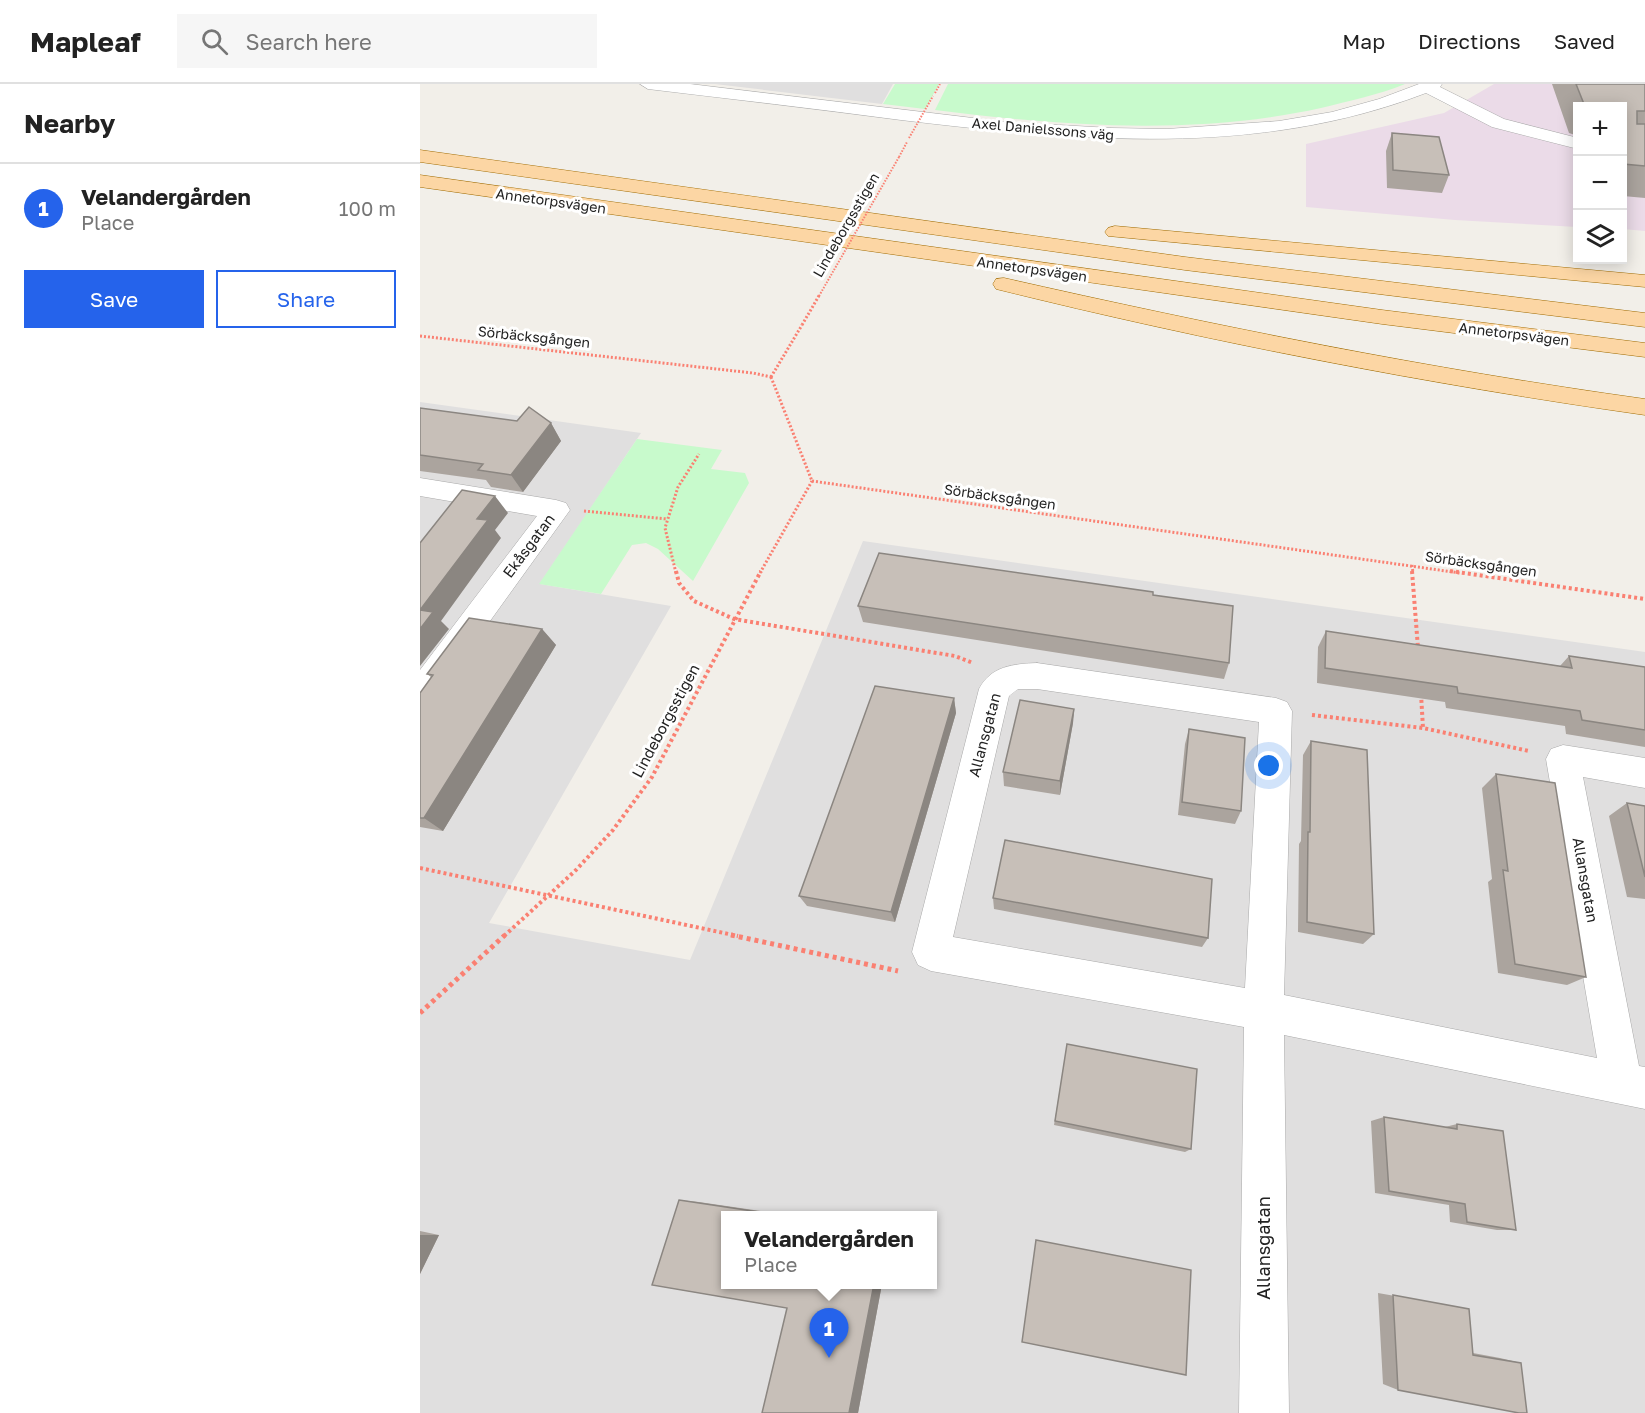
<!DOCTYPE html>
<html lang="en">
<head>
<meta charset="utf-8">
<style>
  :root { --surface:#fff; --page:#f6f6f6; --text:#222; --muted:#767676; --line:#e0e0e0; --accent:#2563eb }
  body { margin:0; font-family:"Golos Text",sans-serif; background:var(--page); color:var(--text) }
  .controls { position:absolute; right:18px; top:18px; display:grid; overflow:hidden; border-radius:0px; box-shadow:0 3px 15px #0003 }
  .controls button { width:54px; height:54px; display:grid; place-items:center; padding:0; border:0; border-bottom:2px solid var(--line); background:var(--surface); color:var(--text); font:30px sans-serif }
  .you { position:absolute; left:849px; top:682px; width:21px; height:21px; margin:-15px; border:4px solid #fff; border-radius:50%; background:#1a73e8; box-shadow:0 0 0 9px #1a73e833 }
  .badge { display:grid; place-items:center; width:39px; height:39px; border-radius:50%; background:var(--accent); color:#fff; font-size:20px; font-weight:700 }
  .pin { position:absolute; translate:-50% -50px; filter:drop-shadow(0 2px 3px #0008) }
  .pin::after { content:''; position:absolute; top:32px; width:21px; height:18px; background:inherit; clip-path:polygon(0 0,100% 0,50% 100%) }
  .popup { position:absolute; left:301px; top:1127px; width:216px; height:78px; box-sizing:border-box; display:grid; place-content:center; border-radius:0px; background:var(--surface); filter:drop-shadow(0 2px 4px #0005); font-size:20px; white-space:nowrap; color:var(--muted) }
  .popup b { font-size:22px; color:var(--text) }
  .popup::after { content:''; position:absolute; left:50%; top:100%; margin-left:-12px; border:12px solid transparent; border-top-color:var(--surface) }
  .list { margin:0; padding:0; list-style:none }
  h2 { display:flex; justify-content:space-between; align-items:center; height:78px; margin:0; padding:0 24px; font-size:26px }
  h2 small { font-size:20px; font-weight:400; color:var(--muted) }
  .list li { display:grid; grid-template-columns:39px 1fr auto; gap:18px; align-items:center; box-sizing:border-box; height:90px; padding:0 24px; border-top:2px solid var(--line) }
  .list b { display:block; font-size:22px; white-space:nowrap }
  .list p { margin:0; font-size:20px; white-space:nowrap; color:var(--muted) }
  .list em { font-size:20px; font-style:normal; color:var(--muted) }
  .actions { display:flex; gap:12px; padding:18px 24px }
  .actions a { flex:1; padding:14px 0; border:2px solid var(--accent); border-radius:0px; text-align:center; font-size:21px; color:var(--accent) }
  .actions .main { background:var(--accent); color:#fff }
  .icon { flex:none; width:33px; height:33px; fill:none; stroke:currentColor; stroke-width:2; stroke-linecap:round; stroke-linejoin:round }
  .map { position:relative; flex:none; width:1225px; height:1329px; overflow:hidden }
  header { display:flex; align-items:center; gap:36px; box-sizing:border-box; height:84px; padding:0 30px; background:var(--surface); border-bottom:2px solid var(--line) }
  header strong { font-size:28px }
  nav { display:flex; gap:33px; margin-inline-start:auto; font-size:21px }
  .search { width:420px; height:54px; background:var(--page); display:flex; align-items:center; gap:15px; box-sizing:border-box; padding:0 21px; border-radius:0px; color:var(--muted); font-size:22px }
  main { display:flex }
  aside { flex:1; background:var(--surface) }
  .map>svg:first-child { display:block }
</style>
</head>
<body>
<header>
<strong>Mapleaf</strong>
<div class="search"><svg class="icon" aria-label="search" viewBox="0 0 24 24"><circle cx="10" cy="10" r="6"/><path d="M15 15l6 6"/></svg>Search here</div>
<nav><a>Map</a><a>Directions</a><a>Saved</a></nav>
</header>
<main>
<aside>
<h2>Nearby<small></small></h2>
<ul class="list">
<li><span class="badge">1</span><div><b>Velandergården</b><p>Place</p></div><em>100 m</em></li>
</ul>
<div class="actions"><a class="main">Save</a><a>Share</a></div>
</aside>
<div class="map">
<svg width="1225" height="1329" viewBox="0 0 1225 1329">
  <rect width="100%" height="100%" fill="#f2efe9"/>
  <path fill="#e0dfdf" fill-rule="evenodd" d="M295,0H473L462,20Z
    M0,318L221,349L120,500L251,522L69,839L270,876L443,457L1225,568V1329H0ZM306,1132H512V1200H306Z"/>
  <path fill="#ebdbe8" d="M1074,0H1225V147L1203,145L1202,22H1158L1157,143L1035,136L886,123V60L1024,29Z"/>
  <path fill="#c8facc" d="M475,0H519L505,25L463,20Z
    M528,0H985C958,11 929,17 901,24C773,52 643,42 515,26Z
    M217,355L302,366L291,385L325,389L329,399L273,497L238,465L226,459L212,461L181,510L119,500Z"/>
  <g fill="none" stroke-linecap="round" stroke-linejoin="round">
    <g stroke="#a9a9a9" stroke-width="1">
      <path id="minor" d="M220,0H270L586,38L691,44L747,45L859,37L912,28L959,15L999,0H1022L1020,3L1084,35L1158,54V65L1072,43L1006,9C837,74 657,57 481,36C397,25 312,15 228,5Z
        M0,394L136,416L146,419L150,426L11,619L0,623V586L117,432L0,412Z
        M617,579L856,614L867,618L872,627L864,911L1177,974L1126,675L1131,665L1143,661L1225,674V704L1163,693L1219,982L1225,983V1025L864,951L869,1329H819L824,943L511,887L498,881L492,868L559,605C571,582 593,580 617,579ZM598,605H617L839,638L825,904L533,853L589,612Z"/>
    </g>
    <g stroke="#a06b00" stroke-width="1">
      <path id="major" d="M0,66L765,173L1225,229V243L765,186L0,78Z
        M0,91L962,226L1225,259V273L962,240L0,103Z
        M695,142L1225,191V203L688,152L685,148L688,144Z
        M584,194C796,242 1009,285 1225,315V331C1007,300 790,258 576,205L573,200L576,195Z"/>
    </g>
    <path stroke="#fa8072" stroke-width="2" stroke-dasharray="1.5 1.5" stroke-linecap="butt" d="M515,9L520,0
      M479,73L487,58"/>
    <path stroke="#fa8072" stroke-width="3" stroke-dasharray="2 2" stroke-linecap="butt" d="M0,252L333,289L351,293
      M351,293L392,397
      M351,293L382,241
      M392,397L1040,489
      M164,427L247,435
      M992,481L993,489
      M256,489L245,444L258,403L279,370
      M340,489L392,397"/>
    <path stroke="#fa8072" stroke-width="4" stroke-dasharray="3 3" stroke-linecap="butt" d="M256,487L259,499L274,517L314,535L535,572L553,579
      M992,487L998,564
      M1030,487L1225,515
      M1001,610L1003,644
      M892,631L1003,644L1109,667
      M0,784L318,852
      M84,852L156,786L193,746L232,693L341,487"/>
    <path stroke="#fa8072" stroke-width="5" stroke-dasharray="4 4" stroke-linecap="butt" d="M311,851L478,887
      M0,929L85,851"/>
    <use href="#minor" fill="#fff" fill-rule="evenodd"/>
    <use href="#major" fill="#fcd6a4" fill-rule="evenodd"/>
    <path stroke="#fa8072" stroke-width="2" stroke-dasharray="1.5 1.5" stroke-linecap="butt" d="M489,54L513,12
      M399,212L479,73"/>
    <path stroke="#fa8072" stroke-width="3" stroke-dasharray="2 2" stroke-linecap="butt" d="M382,241L400,210"/>
  </g>
  <path fill="#aba49e" d="M1132,0H1225V114L1203,112V22H1158V52L1149,49Z
    M972,49L1029,91L1022,109L967,104L966,67Z
    M1158,61V74L1155,67Z
    M0,324L97,337L131,339L141,357L103,408L71,403L66,396L0,387Z
    M733,511L809,579L804,595L443,538L438,522Z
    M122,545L136,561L23,747L0,743V609L11,593L7,590Z
    M906,547L1140,582L1149,572L1225,583V663L1146,650L1145,642L1026,624L1025,618L897,599L898,563Z
    M534,614L536,629L475,838L387,822L379,812Z
    M654,625L653,639L640,711L584,702L583,688Z
    M769,645L821,727L815,740L758,731L765,660Z
    M891,657L954,850L943,860L878,848L879,760L881,757L883,671Z
    M1076,690L1166,893L1147,901L1078,889L1068,798L1072,795L1062,704Z
    M1207,719L1225,722V815L1207,813L1189,732Z
    M573,814L788,854L782,863L574,825Z
    M647,960L771,1065L765,1068L634,1041Z
    M964,1033L1025,1043L1037,1040L1096,1146H1077L1030,1138L1029,1121L955,1109L951,1037Z
    M259,1116L279,1118L368,1131H306V1200H462L438,1329H342L367,1224L232,1201Z
    M0,1147L19,1151L0,1190Z
    M958,1209L1049,1225L1053,1269L1080,1274L1101,1279L978,1306L963,1300Z"/>
  <path fill="#8b8681" d="M131,339L141,357L103,408L91,391Z
    M75,412L88,429L75,446L81,454L21,537L29,545L0,582V526L57,435Z
    M122,545L136,561L23,747L4,734Z
    M534,614L536,629L475,838L471,828Z
    M654,625L653,639L640,711V697Z
    M0,1151H19L0,1190Z
    M454,1200H462L438,1329H429Z"/>
  <path fill="#c7bfb8" stroke="#8b8681" stroke-width="1.5" d="M1156,0H1225V27H1217V40H1225V82L1203,80V22H1173L1164,20Z
    M972,49L1019,53L1029,91L973,86Z
    M109,323L131,339L91,391L58,386L63,380L0,371V324L97,337Z
    M42,406L75,412L57,435L68,436L0,526L13,528L0,545V459Z
    M459,469L733,508V511L813,522L809,579L438,522Z
    M49,534L122,545L4,734H0V609L13,591L7,590Z
    M906,547L1152,584L1149,572L1225,583V646L1162,636L1160,627L1038,609L1037,603L905,584Z
    M455,602L534,614L471,828L379,812Z
    M600,616L654,625L640,697L583,688Z
    M769,645L825,654L821,727L762,718Z
    M891,657L947,666L954,850L887,838L888,748H890Z
    M1076,690L1135,699L1166,893L1095,880L1083,786L1088,787Z
    M1207,719L1225,722V793Z
    M585,756L792,795L788,854L573,814Z
    M647,960L777,985L771,1065L635,1037Z
    M964,1033L1037,1045V1040L1083,1047L1096,1146L1047,1138L1045,1120L969,1107Z
    M259,1116L359,1131H306V1200H454L429,1329H342L367,1224L232,1201Z
    M616,1156L771,1186L766,1291L602,1258Z
    M973,1211L1049,1225L1053,1271L1101,1279L1107,1329H1099L978,1306Z"/>
  <g text-anchor="middle" stroke-width="6" stroke-linejoin="round" paint-order="stroke">
    <g font-size="14" fill="#222" stroke="#fff">
      <text transform="translate(623 45) rotate(5)" y="5">Axel Danielssons väg</text>
      <text transform="translate(131 117) rotate(8)" y="5">Annetorpsvägen</text>
      <text transform="translate(426 141) rotate(-60)" y="5">Lindeborgsstigen</text>
      <text transform="translate(612 185) rotate(8)" y="5">Annetorpsvägen</text>
      <text transform="translate(1094 250) rotate(7)" y="5">Annetorpsvägen</text>
      <text transform="translate(114 253) rotate(6)" y="5">Sörbäcksgången</text>
      <text transform="translate(580 413) rotate(8)" y="5">Sörbäcksgången</text>
      <text transform="translate(1061 480) rotate(8)" y="5">Sörbäcksgången</text>
    </g>
    <g font-size="15" fill="#222" stroke="#fff">
      <text transform="translate(109 462) rotate(-53)" y="5">Ekåsgatan</text>
      <text transform="translate(246 637) rotate(-62)" y="5">Lindeborgsstigen</text>
      <text transform="translate(565 651) rotate(-75)" y="5">Allansgatan</text>
      <text transform="translate(1165 796) rotate(80)" y="5">Allansgatan</text>
    </g>
    <g font-size="18" fill="#222" stroke="#fff">
      <text transform="translate(844 1164) rotate(-90)" y="6">Allansgatan</text>
    </g>
  </g>
</svg>
<div class="controls">
<button>+</button>
<button>−</button>
<button><svg class="icon" aria-label="layers" viewBox="0 0 24 24"><path d="M12 4l9 5-9 5-9-5zM3 14l9 5 9-5"/></svg></button>
</div>
<div class="you"></div>
<div class="pin badge" style="left:409px;top:1274px">1</div>
<div class="popup"><b>Velandergården</b>Place</div>
</div>
</main>
</body>
</html>
